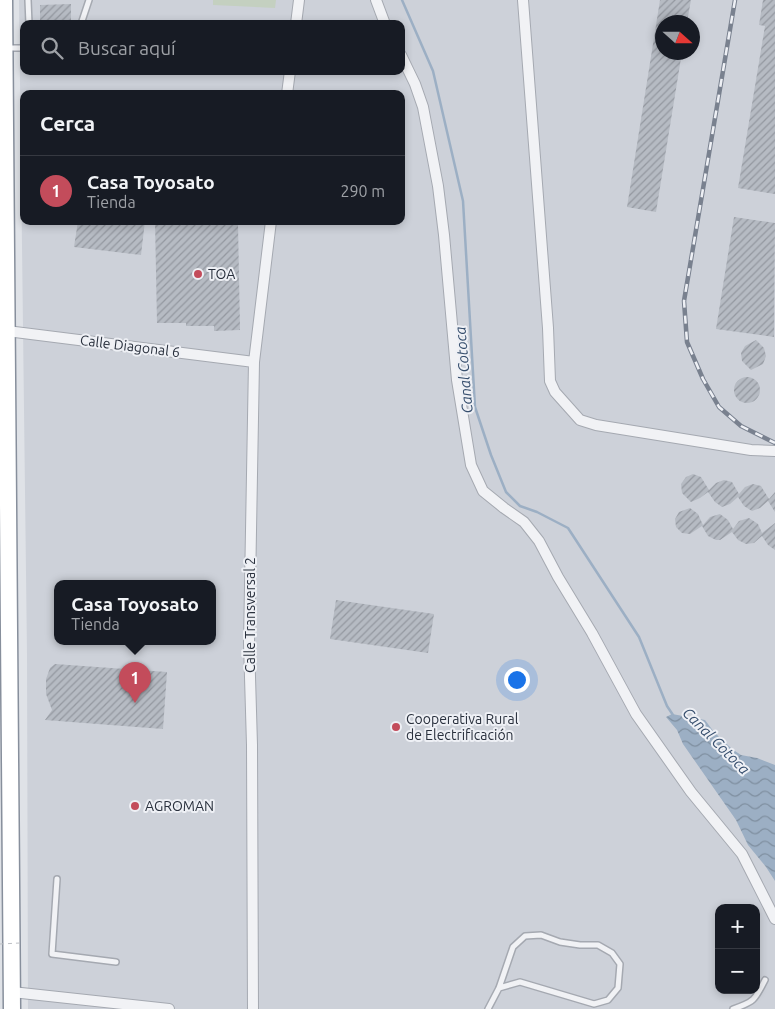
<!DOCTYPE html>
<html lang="es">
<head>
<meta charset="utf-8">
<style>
  :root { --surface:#171b24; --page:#242831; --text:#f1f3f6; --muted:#9ea1a6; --line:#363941; --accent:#c34c5b }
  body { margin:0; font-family:Ubuntu,sans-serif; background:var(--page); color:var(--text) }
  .controls { position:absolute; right:15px; bottom:15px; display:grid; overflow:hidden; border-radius:10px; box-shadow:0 2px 8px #0003 }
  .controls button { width:45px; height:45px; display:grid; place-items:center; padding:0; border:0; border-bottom:1px solid var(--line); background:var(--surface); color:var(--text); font:25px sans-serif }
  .compass { position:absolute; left:655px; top:15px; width:45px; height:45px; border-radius:50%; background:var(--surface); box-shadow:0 2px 8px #0003; rotate:111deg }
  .you { position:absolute; left:516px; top:679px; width:18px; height:18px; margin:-12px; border:4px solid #fff; border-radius:50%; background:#1a73e8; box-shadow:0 0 0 8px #1a73e833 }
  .badge { display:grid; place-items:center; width:32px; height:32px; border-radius:50%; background:var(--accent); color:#fff; font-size:16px; font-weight:700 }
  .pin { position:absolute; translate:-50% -41px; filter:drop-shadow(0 1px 2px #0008) }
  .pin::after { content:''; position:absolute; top:26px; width:18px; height:15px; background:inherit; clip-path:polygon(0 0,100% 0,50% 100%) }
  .popup { position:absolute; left:54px; top:580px; width:162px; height:65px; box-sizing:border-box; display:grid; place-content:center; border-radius:10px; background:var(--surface); filter:drop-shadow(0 1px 4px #0005); font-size:16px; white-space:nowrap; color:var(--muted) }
  .popup b { font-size:19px; color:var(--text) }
  .popup::after { content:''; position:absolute; left:50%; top:100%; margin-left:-10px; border:10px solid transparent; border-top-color:var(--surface) }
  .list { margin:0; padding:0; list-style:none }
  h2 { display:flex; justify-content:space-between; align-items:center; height:65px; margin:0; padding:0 20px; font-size:21px }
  h2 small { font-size:16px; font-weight:400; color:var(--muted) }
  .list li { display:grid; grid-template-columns:32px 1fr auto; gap:15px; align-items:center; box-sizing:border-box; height:70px; padding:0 20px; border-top:1px solid var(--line) }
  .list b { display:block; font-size:19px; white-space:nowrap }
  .list p { margin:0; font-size:16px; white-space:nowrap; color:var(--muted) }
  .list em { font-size:16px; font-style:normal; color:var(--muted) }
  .icon { flex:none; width:28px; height:28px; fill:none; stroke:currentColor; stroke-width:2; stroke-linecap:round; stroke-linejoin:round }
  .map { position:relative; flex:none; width:775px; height:1009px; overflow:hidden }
  .search { position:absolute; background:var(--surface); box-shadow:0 2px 8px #0003; left:20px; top:20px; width:385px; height:55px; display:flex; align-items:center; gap:12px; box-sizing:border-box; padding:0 18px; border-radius:10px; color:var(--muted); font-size:19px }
  .panel { position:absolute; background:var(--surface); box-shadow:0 2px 8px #0003; left:20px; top:90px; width:385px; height:135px; border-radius:10px }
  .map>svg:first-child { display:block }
</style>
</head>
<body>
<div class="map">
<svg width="775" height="1009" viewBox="0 0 775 1009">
  <defs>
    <pattern id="water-waves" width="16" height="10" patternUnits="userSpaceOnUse" patternTransform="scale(1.25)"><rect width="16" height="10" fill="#9cafc4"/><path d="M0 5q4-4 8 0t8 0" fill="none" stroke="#7f8fa0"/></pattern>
    <pattern id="building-hatch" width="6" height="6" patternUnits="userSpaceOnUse" patternTransform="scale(1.25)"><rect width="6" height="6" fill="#b6bbc3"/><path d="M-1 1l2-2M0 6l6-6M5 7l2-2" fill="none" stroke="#9498a0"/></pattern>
  </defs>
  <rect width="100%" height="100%" fill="#dfe2e7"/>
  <path fill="#cdd1d9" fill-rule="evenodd" d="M19,0H775V1009H28L27,654ZM662,22H692V52H662ZM24,24H401V71H24ZM24,94H401V221H24ZM58,584H212V642H58ZM719,908H756V990H719Z"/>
  <path fill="#c4d0c0" d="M213,0H276L275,8L213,5Z"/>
  <path fill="url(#water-waves)" d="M672,714L705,720L714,732L732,749L741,755L757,758L775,765V881L766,867L748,845L736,820L683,744L677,730L666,717Z"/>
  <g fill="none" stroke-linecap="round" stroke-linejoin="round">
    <path stroke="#9cafc4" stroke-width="2.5" d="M402,0L433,71L463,201L475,407L491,455L506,492L520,506L537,512L568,528L639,637L667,706L673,715"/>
  </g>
  <path fill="url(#building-hatch)" d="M660,0H691L687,22H662V52H682L656,212L627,207Z
    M763,0H775V194L738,188L765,26L759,25Z
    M71,4V24H40V5Z
    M734,217L775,223L774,337L716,329Z
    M78,221H145L141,255L74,247Z
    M155,221H186V225L238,224L240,330L214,331V326H186V323H157Z
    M756,340L764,348L766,356L763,364L751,370L742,361L741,353L745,346Z
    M734 390a13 13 0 1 1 26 0a13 13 0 1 1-26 0Z
    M693,474L701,477L709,490L716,483L724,480L732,482L739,494L745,487L753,484L761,486L769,499L775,492V512L768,501L760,508L752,511L744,506L738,497L730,504L722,507L715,502L708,492L700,498L691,502L682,493L681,484L686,477Z
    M690,508L698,514L703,525L710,517L720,514L728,520L733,529L739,521L749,518L758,524L762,533L775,523V550L768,545L762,536L754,543L746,544L738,540L732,532L720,540H716L708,536L702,526L690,534L682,533L676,527L675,519L679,512Z
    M336,600L434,614L428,653L330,639Z
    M55,664L167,672L163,729L45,720L52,710L46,694V679L50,668Z"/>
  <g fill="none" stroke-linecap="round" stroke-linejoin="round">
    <g stroke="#a5a9b1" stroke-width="8">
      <path id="service" d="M28,0L29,24
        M81,24L89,0
        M7,48H24
        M57,879L52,954L116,962
        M488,1009L499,988L513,947L525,936L541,935L560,942L580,945H598L612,953L620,964L618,988L608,1000L594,1004L520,982L499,988
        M733,1009C754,1002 755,1000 765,980"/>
    </g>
    <g stroke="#a5a9b1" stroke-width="12">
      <path id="minor" d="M376,0L385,24
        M523,0L548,328L550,381L555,392L580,420L596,425L751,450L775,451
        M296,24L299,0
        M401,55L415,84L423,107L438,186L444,235L457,380L471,465L483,491L504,508L524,522L539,541L558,577L592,633L636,714L691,792L742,854L775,919
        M287,94L290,71
        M7,331L254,362
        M12,992L169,1009
        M253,1009L252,745L249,643L254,362L271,221"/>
    </g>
    <g stroke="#878f9c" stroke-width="19">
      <path id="trunk" d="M4,0L12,1009"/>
    </g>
    <use href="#service" stroke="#f1f2f5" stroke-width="5"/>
    <use href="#minor" stroke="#f1f2f5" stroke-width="10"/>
    <use href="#trunk" stroke="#fff" stroke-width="16"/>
    <g stroke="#79818f" stroke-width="4.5">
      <path id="rail" d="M735,0L684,301L687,342L703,379L719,407L741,426L775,443"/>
    </g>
    <use href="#rail" stroke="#eef0f5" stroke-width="2.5" stroke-dasharray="8" stroke-linecap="butt"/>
    <path stroke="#bdc0c5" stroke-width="1" stroke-dasharray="4 4" stroke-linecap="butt" d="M0,944L20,943"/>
  </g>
  <g fill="#c34c5b" stroke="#eef0f5" stroke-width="2">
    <circle cx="198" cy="274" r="5"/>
    <circle cx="396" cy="727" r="5"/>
    <circle cx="135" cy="806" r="5"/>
  </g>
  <g text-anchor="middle" stroke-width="4" stroke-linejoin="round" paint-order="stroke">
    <g font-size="14" fill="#29303d" stroke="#eef0f5" text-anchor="start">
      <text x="208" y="279">TOA</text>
      <text x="406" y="724">Cooperativa Rural<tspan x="406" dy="16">de Electrificación</tspan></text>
      <text x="145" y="811">AGROMAN</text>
    </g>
    <g font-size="14" fill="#29303d" stroke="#eef0f5">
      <text transform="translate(130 346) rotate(7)" y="5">Calle Diagonal 6</text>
      <text transform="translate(250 615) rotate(-90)" y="5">Calle Transversal 2</text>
    </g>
    <g font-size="15" font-style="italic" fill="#364e6d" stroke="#eef0f5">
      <text transform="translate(464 370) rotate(-95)" y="5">Canal Cotoca</text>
      <text transform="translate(716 741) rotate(45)" y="5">Canal Cotoca</text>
    </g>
  </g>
</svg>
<div class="controls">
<button>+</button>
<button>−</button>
</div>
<svg class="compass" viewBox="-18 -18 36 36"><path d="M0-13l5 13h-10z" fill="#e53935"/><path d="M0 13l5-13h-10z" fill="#9ea1a6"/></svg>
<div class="you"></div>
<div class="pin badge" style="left:135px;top:703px">1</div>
<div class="popup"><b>Casa Toyosato</b>Tienda</div>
<div class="search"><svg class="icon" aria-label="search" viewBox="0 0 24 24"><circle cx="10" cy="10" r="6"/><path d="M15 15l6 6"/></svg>Buscar aquí</div>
<section class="panel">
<h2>Cerca<small></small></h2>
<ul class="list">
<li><span class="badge">1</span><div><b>Casa Toyosato</b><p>Tienda</p></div><em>290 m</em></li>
</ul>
</section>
</div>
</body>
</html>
